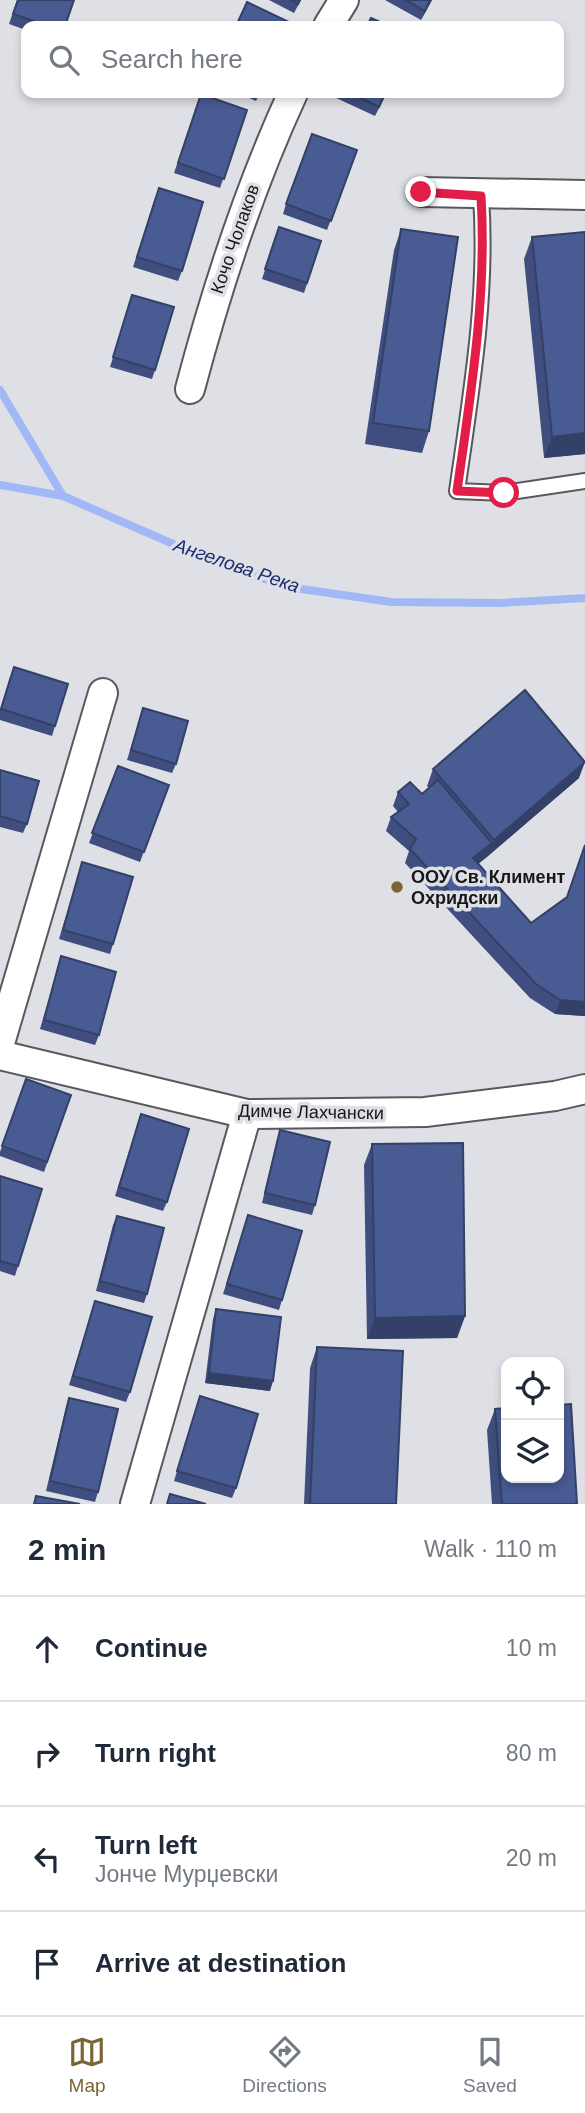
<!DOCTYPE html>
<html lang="en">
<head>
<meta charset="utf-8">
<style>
  :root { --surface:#fff; --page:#f2f2f3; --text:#1f2937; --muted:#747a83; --line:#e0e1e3; --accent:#7d6435 }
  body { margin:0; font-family:Helvetica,sans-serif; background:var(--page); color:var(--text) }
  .controls { position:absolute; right:21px; bottom:21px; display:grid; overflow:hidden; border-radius:14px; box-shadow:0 4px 10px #0003 }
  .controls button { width:63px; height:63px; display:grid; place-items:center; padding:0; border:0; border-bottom:2px solid var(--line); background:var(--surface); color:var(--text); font:35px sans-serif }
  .stop { position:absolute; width:21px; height:21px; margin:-16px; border:5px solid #e11d48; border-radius:50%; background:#fff }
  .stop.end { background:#e11d48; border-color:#fff; box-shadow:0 2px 7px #0008 }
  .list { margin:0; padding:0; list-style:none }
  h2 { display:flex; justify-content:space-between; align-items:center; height:91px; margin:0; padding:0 28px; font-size:30px }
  h2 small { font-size:23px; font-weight:400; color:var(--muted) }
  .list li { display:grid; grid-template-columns:46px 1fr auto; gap:21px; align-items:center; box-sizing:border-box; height:105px; padding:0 28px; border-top:2px solid var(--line) }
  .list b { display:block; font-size:26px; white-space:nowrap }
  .list p { margin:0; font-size:23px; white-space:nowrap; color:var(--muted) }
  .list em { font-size:23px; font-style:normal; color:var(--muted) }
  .icon { flex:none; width:38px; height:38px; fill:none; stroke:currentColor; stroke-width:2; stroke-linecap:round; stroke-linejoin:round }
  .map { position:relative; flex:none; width:585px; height:1504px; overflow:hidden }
  .search { position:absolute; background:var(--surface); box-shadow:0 4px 10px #0003; left:21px; right:21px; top:21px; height:77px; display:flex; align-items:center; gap:18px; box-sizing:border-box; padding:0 24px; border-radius:14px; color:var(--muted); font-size:26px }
  .sheet { height:511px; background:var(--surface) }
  nav { display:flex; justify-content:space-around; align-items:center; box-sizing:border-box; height:98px; border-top:2px solid var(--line); background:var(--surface); font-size:19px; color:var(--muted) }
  nav a { display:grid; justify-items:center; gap:4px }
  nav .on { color:var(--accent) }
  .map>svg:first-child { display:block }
</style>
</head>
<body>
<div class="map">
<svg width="585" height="1504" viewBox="0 0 585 1504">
  <rect width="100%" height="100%" fill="#dee0e5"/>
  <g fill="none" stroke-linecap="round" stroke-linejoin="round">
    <path stroke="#a2b7f6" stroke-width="8" d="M0,390L63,496L210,560L288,587L391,602L501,603L585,598
      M0,485L63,496"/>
    <g stroke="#58595d" stroke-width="18">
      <path id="service" d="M481,196C488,296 471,393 457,491L504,493L585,481"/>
    </g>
    <g stroke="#58595d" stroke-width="32">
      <path id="minor" d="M328,26L344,0
        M421,192L585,195
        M190,389C217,287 249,188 293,93
        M0,1043L103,693
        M0,1055L247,1114L425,1112L555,1096L585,1089
        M135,1504L247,1114"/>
    </g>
    <use href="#service" stroke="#fff" stroke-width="14"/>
    <use href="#minor" stroke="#fff" stroke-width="28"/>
  </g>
  <path fill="#3f4e7e" d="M17,0L65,26H26V30L9,24Z
    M269,0H301L294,13Z
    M385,0H432L421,20Z
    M238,93H260L256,101Z
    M336,93H387L375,116L334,97Z
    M201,94L247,110L220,188L174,173Z
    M357,150L327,230L283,214L286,204Z
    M155,198L182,271L178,281L133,267Z
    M279,227L321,241L304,293L262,279Z
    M401,229L429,431L422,453L365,444L394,250Z
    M585,232V454L544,458L524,259L532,237Z
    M132,295L155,370L152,379L110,367Z
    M10,677L55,726L52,736L0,720V710Z
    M143,708L176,764L172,773L127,760Z
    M118,766L169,785L140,862L89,843Z
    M433,769L579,778L478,864L531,923L567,897L585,845V1016L555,1014L530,998L405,863L409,851L386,831L391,817L398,812L393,806L398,792L422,794L429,788L427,786Z
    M0,770L27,824L23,833L0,827Z
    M82,862L113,944L110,954L59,939Z
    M61,956L99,1035L95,1045L40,1029Z
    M26,1079L71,1095L44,1172L0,1156V1152Z
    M141,1114L167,1202L163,1211L115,1196Z
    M280,1130L315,1205L312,1215L262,1203L277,1140Z
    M372,1144L465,1316L457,1338L367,1339L364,1165Z
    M0,1176L18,1266L15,1276L0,1271Z
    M248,1215L282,1300L279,1310L223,1294Z
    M117,1216L147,1294L144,1303L96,1291L113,1225Z
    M95,1301L130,1392L126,1402L69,1385Z
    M216,1309L270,1391L205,1383L213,1319Z
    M317,1347L396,1504H304L310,1368Z
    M200,1396L236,1488L232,1498L174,1481Z
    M69,1398L98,1492L95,1502L46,1491L66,1407Z
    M495,1409L577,1504H492L487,1430Z"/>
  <path fill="#334067" d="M430,0H432L421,20L425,11Z
    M585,433V454L544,458L552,437Z
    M585,762L579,778L487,857L468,872L473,858L492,843L494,840Z
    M560,1000L585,1002V1016L555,1014Z
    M465,1316L457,1338L367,1339L375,1318Z
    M209,1373L273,1381L270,1391L205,1383Z"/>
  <path fill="#495b93" stroke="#334067" stroke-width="2" d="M18,0H74L65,26H48L13,14Z
    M291,0H300L298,4Z
    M406,0H430L425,11Z
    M247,2L291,23L290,26H236Z
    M371,18L389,26H367Z
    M350,93H385L379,107Z
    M201,94L247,110L224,179L178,163Z
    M312,134L357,150L331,221L286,204Z
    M159,188L203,202L182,271L137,257Z
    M279,227L321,241L307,283L265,269Z
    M401,229L458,237L429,431L373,423Z
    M585,232V433L552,437L532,237Z
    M132,295L174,307L155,370L113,357Z
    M14,667L68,684L55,726L1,709Z
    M525,690L585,762L494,840L433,769Z
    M143,708L188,721L176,764L131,750Z
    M118,766L169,785L144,852L92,833Z
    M0,770L39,781L27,824L0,816Z
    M438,780L492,843L473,858L531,923L567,897L585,845V1002L560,1000L536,984L410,849L416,839L391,817L409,804L398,792L410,782L422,794Z
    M82,862L133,877L113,944L63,930Z
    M61,956L116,972L99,1035L44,1020Z
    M26,1079L71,1095L47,1162L2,1146Z
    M141,1114L189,1129L167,1202L119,1187Z
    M280,1130L330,1142L315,1205L265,1193Z
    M463,1143L465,1316L375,1318L372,1144Z
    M0,1176L42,1189L18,1266L0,1261Z
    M248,1215L302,1231L282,1300L227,1284Z
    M117,1216L164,1228L147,1294L100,1281Z
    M95,1301L152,1317L130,1392L73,1376Z
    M216,1309L281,1317L273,1381L209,1373Z
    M317,1347L403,1351L396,1504H310Z
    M200,1396L258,1414L236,1488L177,1471Z
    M69,1398L118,1409L98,1492L50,1481Z
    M571,1404L577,1504H502L495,1409L506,1408V1478H559V1405Z
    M170,1494L206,1504H167Z
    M36,1496L80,1504H34Z"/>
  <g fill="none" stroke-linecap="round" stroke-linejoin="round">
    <path stroke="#e11d48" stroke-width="9" d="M421,192L481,196C487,296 471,392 457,491L504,493"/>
  </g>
  <circle fill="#7d6435" stroke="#dee0e5" stroke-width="2.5" cx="397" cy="887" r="7"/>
  <g text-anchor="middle" stroke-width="7" stroke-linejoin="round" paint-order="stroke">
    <g font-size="18" fill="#171719" stroke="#dee0e5">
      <text transform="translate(235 239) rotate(-71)" y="6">Кочо Чолаков</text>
      <text transform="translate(311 1112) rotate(1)" y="6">Димче Лахчански</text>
    </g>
    <g font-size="18" font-weight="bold" fill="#171719" stroke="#dee0e5" text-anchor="start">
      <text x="411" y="883">ООУ Св. Климент<tspan x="411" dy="21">Охридски</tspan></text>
    </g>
    <g font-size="19" font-style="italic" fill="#1d2c72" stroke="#dee0e5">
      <text transform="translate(237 565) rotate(19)" y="7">Ангелова Река</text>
    </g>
  </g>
</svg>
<div class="controls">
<button><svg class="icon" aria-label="locate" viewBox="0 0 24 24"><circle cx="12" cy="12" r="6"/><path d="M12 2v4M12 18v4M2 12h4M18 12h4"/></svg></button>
<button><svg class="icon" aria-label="layers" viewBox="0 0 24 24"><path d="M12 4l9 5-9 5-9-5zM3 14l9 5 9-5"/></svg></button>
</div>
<div class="stop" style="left:504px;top:493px"></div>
<div class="stop end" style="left:421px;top:192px"></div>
<div class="search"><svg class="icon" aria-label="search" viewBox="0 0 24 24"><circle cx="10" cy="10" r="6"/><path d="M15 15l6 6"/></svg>Search here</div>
</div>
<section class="sheet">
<h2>2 min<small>Walk · 110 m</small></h2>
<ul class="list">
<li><svg class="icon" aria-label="ahead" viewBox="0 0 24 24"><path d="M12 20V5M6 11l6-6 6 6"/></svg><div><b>Continue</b></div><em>10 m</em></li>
<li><svg class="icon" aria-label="right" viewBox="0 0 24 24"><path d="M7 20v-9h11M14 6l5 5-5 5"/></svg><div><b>Turn right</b></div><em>80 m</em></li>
<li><svg class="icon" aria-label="left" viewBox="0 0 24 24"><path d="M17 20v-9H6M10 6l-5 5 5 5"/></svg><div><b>Turn left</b><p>Јонче Мурџевски</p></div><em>20 m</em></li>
<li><svg class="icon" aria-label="arrive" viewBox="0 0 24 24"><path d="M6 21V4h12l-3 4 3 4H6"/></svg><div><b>Arrive at destination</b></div></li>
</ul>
</section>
<nav>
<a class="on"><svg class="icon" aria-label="map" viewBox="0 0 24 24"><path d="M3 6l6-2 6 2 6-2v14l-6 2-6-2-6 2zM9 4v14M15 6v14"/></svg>Map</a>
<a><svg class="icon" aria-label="directions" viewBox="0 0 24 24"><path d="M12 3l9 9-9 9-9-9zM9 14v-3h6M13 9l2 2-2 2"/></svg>Directions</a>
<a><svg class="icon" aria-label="saved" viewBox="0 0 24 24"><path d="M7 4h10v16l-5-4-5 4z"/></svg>Saved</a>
</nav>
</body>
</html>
